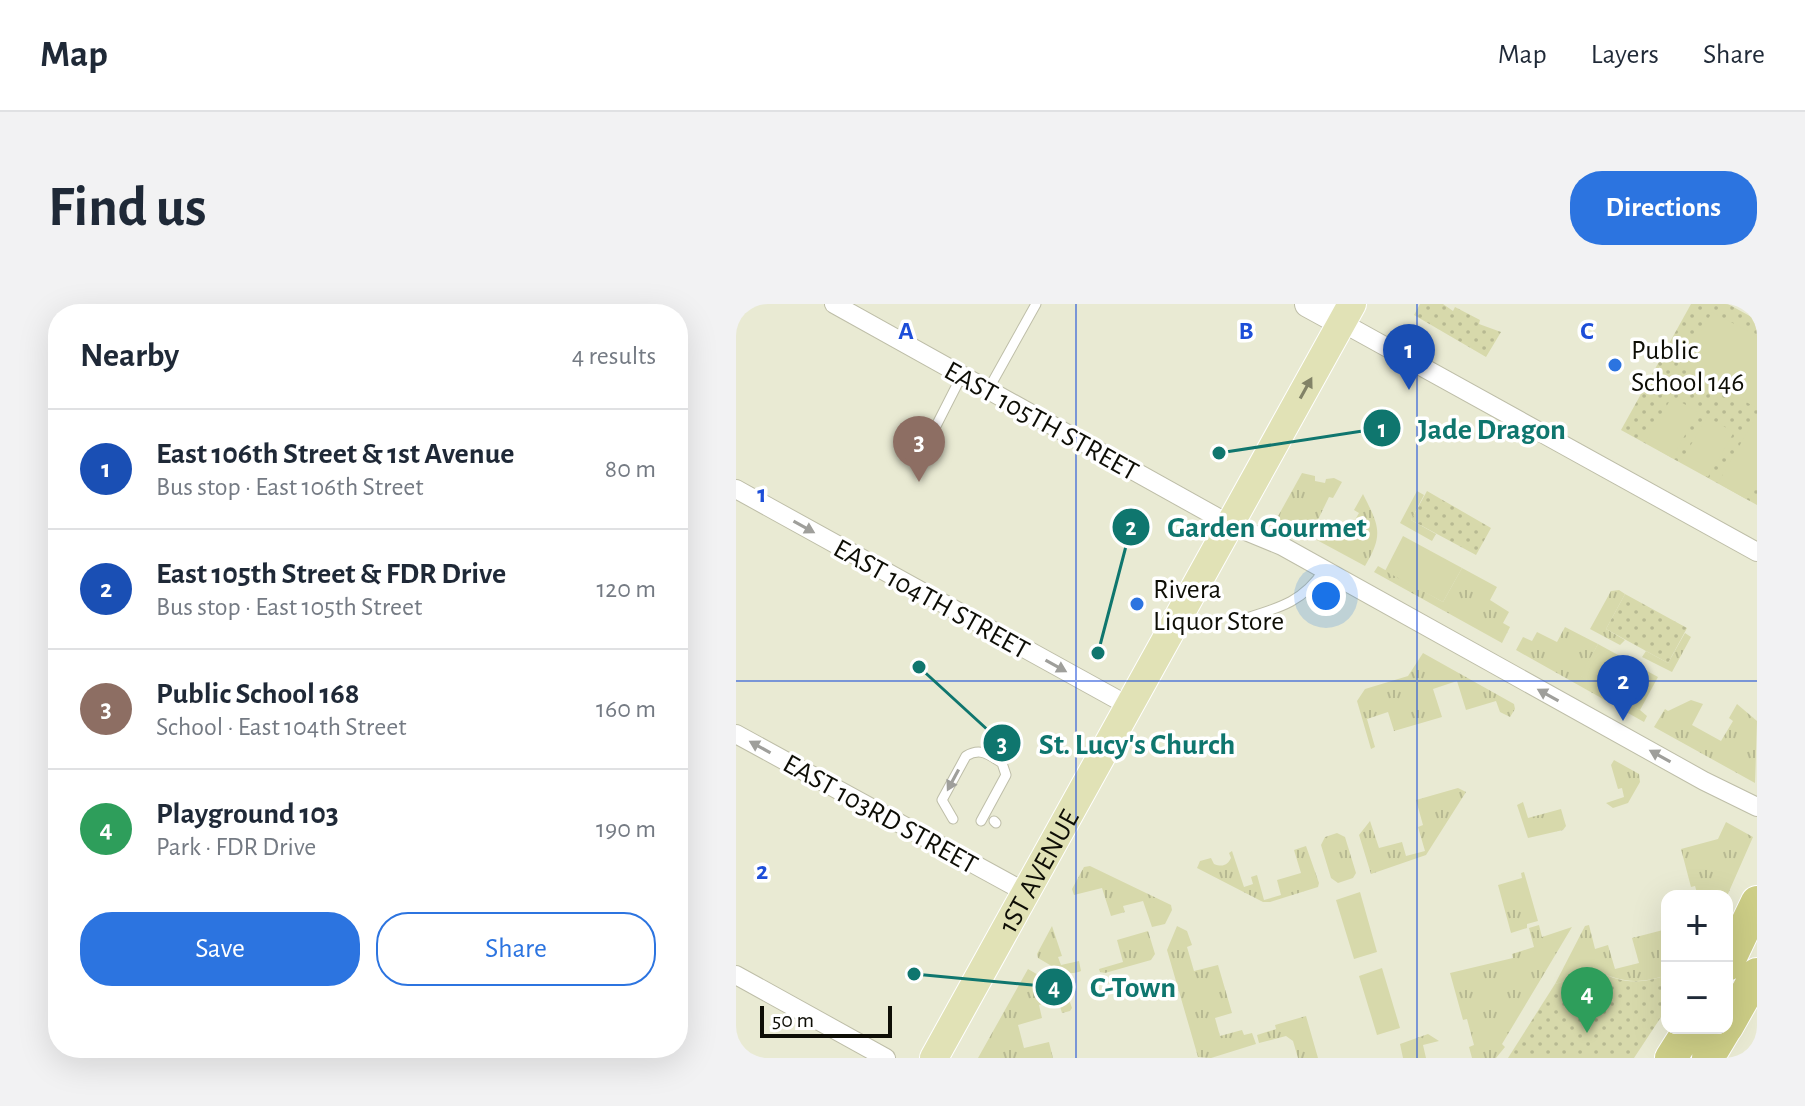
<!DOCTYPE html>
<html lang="en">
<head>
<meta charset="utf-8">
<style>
  :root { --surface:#fff; --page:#f2f2f3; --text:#1f2937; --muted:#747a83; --line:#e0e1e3; --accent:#2c74e0 }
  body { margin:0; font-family:"Alegreya Sans",sans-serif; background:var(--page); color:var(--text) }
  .controls { position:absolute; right:24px; bottom:24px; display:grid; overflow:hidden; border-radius:16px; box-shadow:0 8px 32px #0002 }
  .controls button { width:72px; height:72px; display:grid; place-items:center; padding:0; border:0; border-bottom:2px solid var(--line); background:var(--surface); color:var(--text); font:40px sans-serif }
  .scale { position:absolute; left:24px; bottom:20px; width:132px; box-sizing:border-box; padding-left:8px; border:4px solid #0e0e06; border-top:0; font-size:22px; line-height:28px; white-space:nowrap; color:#0e0e06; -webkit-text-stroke:6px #fff; paint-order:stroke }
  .you { position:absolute; left:590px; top:292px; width:28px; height:28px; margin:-20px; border:6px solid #fff; border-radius:50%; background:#1a73e8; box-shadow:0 0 0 12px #1a73e833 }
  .badge { display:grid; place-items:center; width:52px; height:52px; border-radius:50%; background:var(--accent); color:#fff; font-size:26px; font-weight:700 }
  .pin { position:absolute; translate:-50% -66px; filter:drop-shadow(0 2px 4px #0008) }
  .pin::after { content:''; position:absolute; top:42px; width:28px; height:24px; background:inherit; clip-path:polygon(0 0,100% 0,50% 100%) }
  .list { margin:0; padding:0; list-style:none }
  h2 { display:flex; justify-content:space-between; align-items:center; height:104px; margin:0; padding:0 32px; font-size:34px }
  h2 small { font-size:26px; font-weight:400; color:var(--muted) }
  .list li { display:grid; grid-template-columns:52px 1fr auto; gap:24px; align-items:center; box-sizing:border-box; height:120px; padding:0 32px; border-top:2px solid var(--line) }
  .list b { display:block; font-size:30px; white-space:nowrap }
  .list p { margin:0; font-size:26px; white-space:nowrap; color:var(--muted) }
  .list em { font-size:26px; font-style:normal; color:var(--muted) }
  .actions { display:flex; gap:16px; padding:24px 32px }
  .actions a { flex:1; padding:18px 0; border:2px solid var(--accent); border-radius:32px; text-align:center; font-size:28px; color:var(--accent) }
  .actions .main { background:var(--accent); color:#fff }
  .map { position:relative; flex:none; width:1021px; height:754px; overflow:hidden; border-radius:32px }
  header { display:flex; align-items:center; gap:48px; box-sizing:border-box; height:112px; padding:0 40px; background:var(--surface); border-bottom:2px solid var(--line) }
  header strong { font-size:38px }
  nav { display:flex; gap:44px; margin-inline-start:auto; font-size:28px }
  .intro { display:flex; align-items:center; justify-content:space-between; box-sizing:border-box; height:192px; padding:0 48px }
  h1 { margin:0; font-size:56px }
  .button { padding:20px 36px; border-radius:32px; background:var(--accent); color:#fff; font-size:28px; font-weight:700 }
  main { display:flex; gap:48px; padding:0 48px }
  aside { flex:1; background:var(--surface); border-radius:32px; box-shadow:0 8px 32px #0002 }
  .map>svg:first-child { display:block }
</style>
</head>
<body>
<header>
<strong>Map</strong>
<nav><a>Map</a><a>Layers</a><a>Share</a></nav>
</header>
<div class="intro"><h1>Find us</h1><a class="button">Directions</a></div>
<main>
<aside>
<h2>Nearby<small>4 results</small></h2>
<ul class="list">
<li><span class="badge" style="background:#1a4fb4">1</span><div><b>East 106th Street &amp; 1st Avenue</b><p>Bus stop · East 106th Street</p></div><em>80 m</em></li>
<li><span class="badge" style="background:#1a4fb4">2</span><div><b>East 105th Street &amp; FDR Drive</b><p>Bus stop · East 105th Street</p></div><em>120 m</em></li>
<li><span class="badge" style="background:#8d6e63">3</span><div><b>Public School 168</b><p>School · East 104th Street</p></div><em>160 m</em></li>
<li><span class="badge" style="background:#2e9e5b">4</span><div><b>Playground 103</b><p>Park · FDR Drive</p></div><em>190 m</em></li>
</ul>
<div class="actions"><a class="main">Save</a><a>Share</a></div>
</aside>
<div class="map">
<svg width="1021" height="754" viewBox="0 0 1021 754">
  <defs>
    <pattern id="grass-tufts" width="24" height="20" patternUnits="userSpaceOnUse" patternTransform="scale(2)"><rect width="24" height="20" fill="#d7d9ab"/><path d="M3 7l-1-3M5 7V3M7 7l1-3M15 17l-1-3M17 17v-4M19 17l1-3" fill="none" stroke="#b7b992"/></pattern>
    <pattern id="park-dots" width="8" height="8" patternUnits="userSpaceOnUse" patternTransform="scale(2)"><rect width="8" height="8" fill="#d7d9ab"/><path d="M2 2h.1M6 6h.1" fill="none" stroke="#b7b992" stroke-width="1.8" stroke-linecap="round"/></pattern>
  </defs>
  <rect width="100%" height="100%" fill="#e9ead3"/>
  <path fill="url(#grass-tufts)" d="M566,169L579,172V177L589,179L590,175L598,174L606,178L597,194L593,193L574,232L541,214Z
    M681,187L688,191L675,216L700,230L696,237L664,219Z
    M627,190C643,222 648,230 629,262L579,235L590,216L612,228L623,209L618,206Z
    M642,262L707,298L726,264L761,283L754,296L773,308L767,319L774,323L766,339L638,268Z
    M883,286L889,290L870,325L889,336L884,341L854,325L875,287Z
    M829,323L862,340L845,372L904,406L911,412L908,418L780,346L787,333L796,337L801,328L821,338Z
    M949,329L955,333L936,368L906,353L910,347L932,359Z
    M687,349L778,400L779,405L774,413L764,408L760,397L730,406L721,377L697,385L706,413L658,427L652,408L631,415L639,443L635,445L621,397L629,385L672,372Z
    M955,396L967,400L956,421L985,437L997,417L993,414L1001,400L1021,417L1019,479L918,423L929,405L932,407Z
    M878,456L903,470L904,478L892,499L877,504L870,499L888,493L886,484L882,485L875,461Z
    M722,484L730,488L690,551L635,570L623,531L634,517L643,544L666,538L670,552L689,547L682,523L687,521L680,496Z
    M787,498L792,514L825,505L830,522L827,526L792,534L781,501Z
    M990,518L1017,533L991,592H962L959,582L955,583L945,545L982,535Z
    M601,529L609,533L620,569L617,574L602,579L595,574L585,541L589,533Z
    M570,542L583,579L582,583L534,598H527L461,564L464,557L475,554L478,560C486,563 491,562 495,554L493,549L496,547L508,583L517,580L515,573L521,571L528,596L545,591L541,576L565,569L558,546Z
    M354,562L435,601L436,606L429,620L416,623L407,597L387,602L389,608L375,612L366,584L338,591L336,585L348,563Z
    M788,568L802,617L791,620V624L775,629L762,581L786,574L785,569Z
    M803,621L806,633L836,623L766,740L769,743L760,754H736L733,743L738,741L731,715L727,716L714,669L777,654L776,650L798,643L793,624Z
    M853,621L859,645L872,641L879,665L903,659L896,634L931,625V671C905,680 886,679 862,667L819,680L849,622Z
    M316,622L326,652L322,653L325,661L343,657L345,667C329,674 317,662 302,654L301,650Z
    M441,622L451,627L456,641L451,643L458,667L482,661L496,709L479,714L484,732L506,726L508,731L516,729L520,740L475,754L462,753L431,646Z
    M412,627L419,650L415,656L369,669L364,668L363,665L387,658L381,636Z
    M292,665L330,687L336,704L334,707L326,709L322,696L303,701L306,714L282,721L288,744L313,738L317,754H242Z
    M570,712L582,754H562L557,737L550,732L523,739L521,731L540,725L539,721Z
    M692,730L703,737L687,741L690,754H667L664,740Z"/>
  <path fill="url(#park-dots)" d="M684,0H707L717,7L719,3L744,16L743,20L765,28L750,53L678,11Z
    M955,0H992L1021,16V201L885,126Z
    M691,187L755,224L740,251L675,216Z
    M889,290L951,324L932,359L870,325Z
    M862,667C886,680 905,680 931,671V704L898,754H772L819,680Z"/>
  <path fill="#d7d9ab" d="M976,8L1021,32V104L946,63Z
    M936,93L962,108L936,154L909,138Z
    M971,113L998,128L972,173L945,158Z
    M1017,118L1021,120V176L1010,195L982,179Z
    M667,232L726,264L707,298L649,267Z
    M862,340L922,373L904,406L844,372Z
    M624,588L641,648L618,655L600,596Z
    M646,664L664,724L641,731L623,672Z"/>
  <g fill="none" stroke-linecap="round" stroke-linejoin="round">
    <g stroke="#bebea8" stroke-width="11">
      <path id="lane" d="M252,86L300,0
        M199,124L226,71
        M507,315C543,304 567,298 588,266
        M217,515L206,496L230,452C245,443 253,451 266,459L270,471L245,517
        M258,517L260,519"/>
    </g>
    <g stroke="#bebea8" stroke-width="20">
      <path id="street" d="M98,0L495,221L546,242L968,477L1021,503
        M605,18L1021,248
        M0,185L393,402
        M0,430L289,588
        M0,671L150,754"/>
    </g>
    <g stroke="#bebea8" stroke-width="28">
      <path id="secondary" d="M572,0L605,18"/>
    </g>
    <g stroke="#fff" stroke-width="30">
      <g id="primary">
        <path id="s1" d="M198,754L616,0"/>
      </g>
    </g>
    <g stroke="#fff" stroke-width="34">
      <path id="highway" d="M991,661L1021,598
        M991,723L1021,670
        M935,754L954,724
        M972,754L990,724"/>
    </g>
    <use href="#lane" stroke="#fff" stroke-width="9"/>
    <use href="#street" stroke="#fff" stroke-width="18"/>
    <use href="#secondary" stroke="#fff" stroke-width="26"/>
    <use href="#primary" stroke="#e1e2b6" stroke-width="28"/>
    <use href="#highway" stroke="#cdce86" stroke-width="32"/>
  </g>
  <defs><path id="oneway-solid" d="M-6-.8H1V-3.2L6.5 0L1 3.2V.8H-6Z" transform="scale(2)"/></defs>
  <use fill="#828367" href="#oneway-solid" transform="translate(570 84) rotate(-61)"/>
  <g fill="#9f9f9b">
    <use href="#oneway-solid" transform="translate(68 223) rotate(29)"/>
    <use href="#oneway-solid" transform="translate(320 362) rotate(29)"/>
    <use href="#oneway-solid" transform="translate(812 391) rotate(-151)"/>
    <use href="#oneway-solid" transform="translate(24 443) rotate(-151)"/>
    <use href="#oneway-solid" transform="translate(924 452) rotate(-151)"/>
    <use href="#oneway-solid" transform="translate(217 476) rotate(118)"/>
  </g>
  <path fill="none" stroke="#1d4ed8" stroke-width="2" stroke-opacity="0.55" d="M340,0V754M681,0V754M0,377H1021"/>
  <g fill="#2c74e0" stroke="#fff" stroke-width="3">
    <circle cx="879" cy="61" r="8"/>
    <circle cx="401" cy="300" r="8"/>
  </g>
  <g text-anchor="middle" stroke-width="7" stroke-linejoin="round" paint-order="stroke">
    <g font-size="28" fill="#0e0e06" stroke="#fff" text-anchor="start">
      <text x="895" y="55">Public<tspan x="895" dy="32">School 146</tspan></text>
      <text x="417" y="294">Rivera<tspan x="417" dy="32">Liquor Store</tspan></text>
    </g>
    <g font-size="28" fill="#0e0e06" stroke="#fff">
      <text transform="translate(306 116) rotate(29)" y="10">EAST 105TH STREET</text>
      <text transform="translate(196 294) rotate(29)" y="10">EAST 104TH STREET</text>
      <text transform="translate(145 509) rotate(29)" y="10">EAST 103RD STREET</text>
      <text dy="10" stroke="none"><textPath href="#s1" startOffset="214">1ST AVENUE</textPath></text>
    </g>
  </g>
  <g font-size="26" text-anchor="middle" font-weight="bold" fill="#1d4ed8" stroke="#fff" stroke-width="7" stroke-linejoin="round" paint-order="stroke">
    <text x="170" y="35">A</text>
    <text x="510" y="35">B</text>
    <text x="851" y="35">C</text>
    <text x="26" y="198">1</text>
    <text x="26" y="575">2</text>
  </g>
  <path fill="none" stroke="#0f766e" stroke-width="3" d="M483 149L646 124M362 349L395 223M183 363L266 439M178 670L318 683"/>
  <g fill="#0f766e" stroke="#fff" stroke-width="3">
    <circle cx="483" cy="149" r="8"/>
    <circle cx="362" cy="349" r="8"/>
    <circle cx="183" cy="363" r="8"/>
    <circle cx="178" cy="670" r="8"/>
    <circle cx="646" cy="124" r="20"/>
    <circle cx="395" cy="223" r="20"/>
    <circle cx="266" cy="439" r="20"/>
    <circle cx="318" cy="683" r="20"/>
  </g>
  <g font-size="24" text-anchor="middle" font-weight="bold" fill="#fff">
    <text x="646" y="133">1</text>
    <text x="395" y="231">2</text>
    <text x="266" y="448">3</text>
    <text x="318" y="691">4</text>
  </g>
  <g font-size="30" text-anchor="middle" font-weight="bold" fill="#0f766e" stroke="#fff" stroke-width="7" stroke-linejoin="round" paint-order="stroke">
    <text x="756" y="135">Jade Dragon</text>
    <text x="531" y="233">Garden Gourmet</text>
    <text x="401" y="450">St. Lucy's Church</text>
    <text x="397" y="693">C-Town</text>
  </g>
</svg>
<div class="controls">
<button>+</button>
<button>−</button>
</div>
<div class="scale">50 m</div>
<div class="you"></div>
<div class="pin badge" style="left:673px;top:86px;background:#1a4fb4">1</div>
<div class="pin badge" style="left:887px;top:417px;background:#1a4fb4">2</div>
<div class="pin badge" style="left:183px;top:178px;background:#8d6e63">3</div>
<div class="pin badge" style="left:851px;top:729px;background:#2e9e5b">4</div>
</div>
</main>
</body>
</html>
